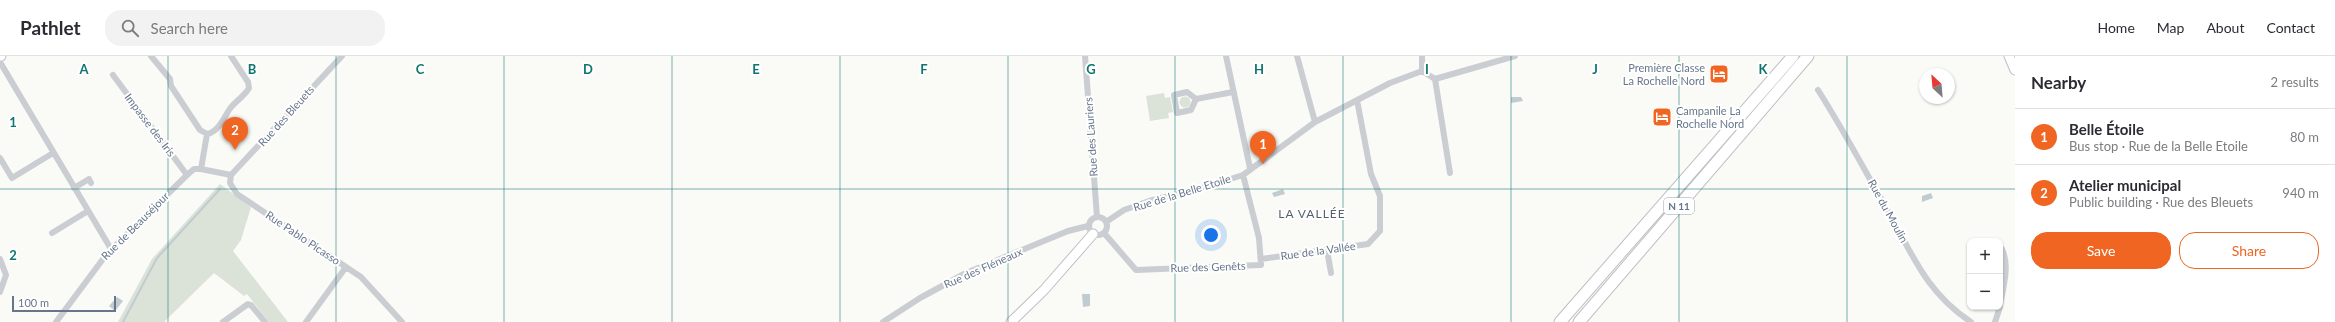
<!DOCTYPE html>
<html lang="en">
<head>
<meta charset="utf-8">
<style>
  :root { --surface:#fff; --page:#f2f2f3; --text:#2b2b33; --muted:#7c7c81; --line:#e1e1e2; --accent:#f06521 }
  body { margin:0; font-family:Lato,sans-serif; background:var(--page); color:var(--text) }
  .controls { position:absolute; right:12px; bottom:12px; display:grid; overflow:hidden; border-radius:8px; box-shadow:0 1px 3px #0004 }
  .controls button { width:36px; height:36px; display:grid; place-items:center; padding:0; border:0; border-bottom:1px solid var(--line); background:var(--surface); color:var(--text); font:20px sans-serif }
  .compass { position:absolute; left:1919px; top:12px; width:36px; height:36px; border-radius:50%; background:var(--surface); box-shadow:0 1px 3px #0004; rotate:334deg }
  .scale { position:absolute; left:12px; bottom:10px; width:104px; box-sizing:border-box; padding-left:4px; border:2px solid #67778b; border-top:0; font-size:11px; line-height:14px; white-space:nowrap; color:#67778b; -webkit-text-stroke:3px #fff; paint-order:stroke }
  .you { position:absolute; left:1211px; top:179px; width:14px; height:14px; margin:-10px; border:3px solid #fff; border-radius:50%; background:#1a73e8; box-shadow:0 0 0 6px #1a73e833 }
  .badge { display:grid; place-items:center; width:26px; height:26px; border-radius:50%; background:var(--accent); color:#fff; font-size:13px; font-weight:700 }
  .pin { position:absolute; translate:-50% -33px; filter:drop-shadow(0 1px 2px #0008) }
  .pin::after { content:''; position:absolute; top:21px; width:14px; height:12px; background:inherit; clip-path:polygon(0 0,100% 0,50% 100%) }
  .list { margin:0; padding:0; list-style:none }
  h2 { display:flex; justify-content:space-between; align-items:center; height:52px; margin:0; padding:0 16px; font-size:17px }
  h2 small { font-size:13px; font-weight:400; color:var(--muted) }
  .list li { display:grid; grid-template-columns:26px 1fr auto; gap:12px; align-items:center; box-sizing:border-box; height:56px; padding:0 16px; border-top:1px solid var(--line) }
  .list b { display:block; font-size:15px; white-space:nowrap }
  .list p { margin:0; font-size:13px; white-space:nowrap; color:var(--muted) }
  .list em { font-size:13px; font-style:normal; color:var(--muted) }
  .actions { display:flex; gap:8px; padding:12px 16px }
  .actions a { flex:1; padding:9px 0; border:1px solid var(--accent); border-radius:16px; text-align:center; font-size:14px; color:var(--accent) }
  .actions .main { background:var(--accent); color:#fff }
  .icon { flex:none; width:22px; height:22px; fill:none; stroke:currentColor; stroke-width:2; stroke-linecap:round; stroke-linejoin:round }
  .map { position:relative; flex:none; width:2015px; height:266px; overflow:hidden }
  header { display:flex; align-items:center; gap:24px; box-sizing:border-box; height:56px; padding:0 20px; background:var(--surface); border-bottom:1px solid var(--line) }
  header strong { font-size:19px }
  nav { display:flex; gap:22px; margin-inline-start:auto; font-size:14px }
  .search { width:280px; height:36px; background:var(--page); display:flex; align-items:center; gap:10px; box-sizing:border-box; padding:0 14px; border-radius:16px; color:var(--muted); font-size:15px }
  main { display:flex }
  aside { flex:1; background:var(--surface) }
  .map>svg:first-child { display:block }
</style>
</head>
<body>
<header>
<strong>Pathlet</strong>
<div class="search"><svg class="icon" aria-label="search" viewBox="0 0 24 24"><circle cx="10" cy="10" r="6"/><path d="M15 15l6 6"/></svg>Search here</div>
<nav><a>Home</a><a>Map</a><a>About</a><a>Contact</a></nav>
</header>
<main>
<div class="map">
<svg width="2015" height="266" viewBox="0 0 2015 266">
  <rect width="100%" height="100%" fill="#fafaf7"/>
  <path fill="#dbe2d8" d="M1164,37L1165,42L1170,41L1173,56L1168,57L1169,62L1150,65L1146,40Z
    M1179.5 46a5.5 5.5 0 1 1 11 0a5.5 5.5 0 1 1-11 0Z
    M220,128L251,151L241,184L233,195L288,266H269L247,238L244,240L214,217L164,266H118L152,203Z"/>
  <path fill="#c1ccd1" d="M1511,41H1521L1523,45L1511,47Z
    M1283,133L1285,138L1274,141L1272,137Z
    M1931,137L1933,142L1922,146V140Z
    M1082,238H1090V250L1083,251Z
    M117,241L123,245L115,255L109,250Z"/>
  <g fill="none" stroke-linecap="round" stroke-linejoin="round">
    <path stroke="#c1ccd1" stroke-width="2" d="M123,266L157,202L220,133"/>
    <g stroke="#bcc0c6" stroke-width="11">
      <path id="secondary" d="M0,0H1
        M2009,0L2015,14
        M1011,266L1044,234L1093,178"/>
    </g>
    <g stroke="#bcbfc3" stroke-width="13">
      <path id="highway" d="M1560,266L1793,0
        M1579,266L1808,0"/>
    </g>
    <path stroke="#cacdd1" stroke-width="6" d="M151,0L170,23L171,30L200,74L207,78C218,76 224,62 229,54C234,46 244,41 249,32L248,26L231,0
      M1085,0L1097,161
      M1226,0L1250,112
      M1297,0L1315,66
      M1422,0V15
      M0,6L111,193
      M1422,15L1435,23L1515,0
      M113,19L187,119
      M1435,23L1450,117
      M1818,34C1843,73 1865,115 1888,155C1913,200 1927,237 1971,266
      M1196,43L1191,54L1177,57L1174,39L1187,36L1196,43L1233,36
      M0,102L12,122L53,97
      M201,113L231,119
      M231,119L230,127L237,138L361,221L402,266
      M231,119L342,0
      M74,132L89,123L91,127
      M1089 170a9 9 0 1 1 18 0a9 9 0 1 1-18 0Z
      M1106,166L1124,154L1149,145L1195,134L1243,119L1315,66L1390,27L1422,15
      M52,177L88,155
      M1104,177L1136,214L1261,209L1259,182L1243,119
      M1327,194L1331,217
      M0,203L6,219L0,236
      M1261,203L1368,188L1380,175V140L1371,118L1357,44
      M2000,250C2003,232 2010,210 2002,193
      M56,266L106,199L187,119L194,113H201L207,78
      M223,266L248,248L251,249L265,266
      M306,266L346,211
      M883,266L920,242L966,217L1068,175L1088,170
      M1995,266L2000,251"/>
    <use href="#secondary" stroke="#fff" stroke-width="9"/>
    <use href="#highway" stroke="#fff" stroke-width="11"/>
  </g>
  <path fill="none" stroke="#0f766e" stroke-width="1" stroke-opacity="0.55" d="M168,0V266M336,0V266M504,0V266M672,0V266M840,0V266M1008,0V266M1175,0V266M1343,0V266M1511,0V266M1679,0V266M1847,0V266M0,133H2015"/>
  <defs>
    <g id="hotel-square" transform="scale(1)"><rect x="-9" y="-9" width="18" height="18" rx="4" fill="#f06521" stroke="#fff"/><path d="M-6-4.5h1.5V1H6V5H4.5V3h-9V5H-6ZM-4 0a1.8 1.8 0 1 1 3.6 0ZM.5 0V-2.5h3Q6-2.5 6 0Z" fill="#fff"/></g>
  </defs>
  <g fill-rule="evenodd">
    <use href="#hotel-square" x="1719" y="18"/>
    <use href="#hotel-square" x="1662" y="61"/>
  </g>
  <g text-anchor="middle" stroke-width="4" stroke-linejoin="round" paint-order="stroke">
    <rect fill="#fff" stroke="#95a0ae" stroke-width="1" x="1664" y="142" width="30" height="16" rx="3"/>
    <g font-size="10" font-weight="bold" fill="#67778b">
      <text x="1679" y="154">N 11</text>
    </g>
    <g font-size="11" fill="#67778b" stroke="#fff" text-anchor="end">
      <text x="1705" y="16">Première Classe<tspan x="1705" dy="13">La Rochelle Nord</tspan></text>
      <text x="1676" y="59" text-anchor="start">Campanile La<tspan x="1676" dy="13">Rochelle Nord</tspan></text>
    </g>
    <g font-size="11" fill="#67778b" stroke="#fff">
      <text transform="translate(286 60) rotate(-48)" y="4">Rue des Bleuets</text>
      <text transform="translate(150 69) rotate(53)" y="4">Impasse des Iris</text>
      <text transform="translate(1091 81) rotate(-94)" y="4">Rue des Lauriers</text>
      <text transform="translate(1182 137) rotate(-17)" y="4">Rue de la Belle Etoile</text>
      <text transform="translate(1888 155) rotate(61)" y="4">Rue du Moulin</text>
      <text transform="translate(135 170) rotate(-45)" y="4">Rue de Beauséjour</text>
      <text transform="translate(303 182) rotate(34)" y="4">Rue Pablo Picasso</text>
      <text transform="translate(1318 195) rotate(-8)" y="4">Rue de la Vallée</text>
      <text transform="translate(1208 211) rotate(-2)" y="4">Rue des Genêts</text>
      <text transform="translate(983 212) rotate(-24)" y="4">Rue des Fléneaux</text>
    </g>
    <g font-size="12" letter-spacing="1" fill="#55616f" stroke="#fff">
      <text x="1312" y="162">LA VALLÉE</text>
    </g>
  </g>
  <g font-size="13" text-anchor="middle" font-weight="bold" fill="#0f766e" stroke="#fff" stroke-width="4" stroke-linejoin="round" paint-order="stroke">
    <text x="84" y="18">A</text>
    <text x="252" y="18">B</text>
    <text x="420" y="18">C</text>
    <text x="588" y="18">D</text>
    <text x="756" y="18">E</text>
    <text x="924" y="18">F</text>
    <text x="1091" y="18">G</text>
    <text x="1259" y="18">H</text>
    <text x="1427" y="18">I</text>
    <text x="1595" y="18">J</text>
    <text x="1763" y="18">K</text>
    <text x="13" y="71">1</text>
    <text x="13" y="204">2</text>
  </g>
</svg>
<div class="controls">
<button>+</button>
<button>−</button>
</div>
<svg class="compass" viewBox="-18 -18 36 36"><path d="M0-13l5 13h-10z" fill="#e53935"/><path d="M0 13l5-13h-10z" fill="#7c7c81"/></svg>
<div class="scale">100 m</div>
<div class="you"></div>
<div class="pin badge" style="left:1263px;top:108px">1</div>
<div class="pin badge" style="left:235px;top:94px">2</div>
</div>
<aside>
<h2>Nearby<small>2 results</small></h2>
<ul class="list">
<li><span class="badge">1</span><div><b>Belle Étoile</b><p>Bus stop · Rue de la Belle Etoile</p></div><em>80 m</em></li>
<li><span class="badge">2</span><div><b>Atelier municipal</b><p>Public building · Rue des Bleuets</p></div><em>940 m</em></li>
</ul>
<div class="actions"><a class="main">Save</a><a>Share</a></div>
</aside>
</main>
</body>
</html>
